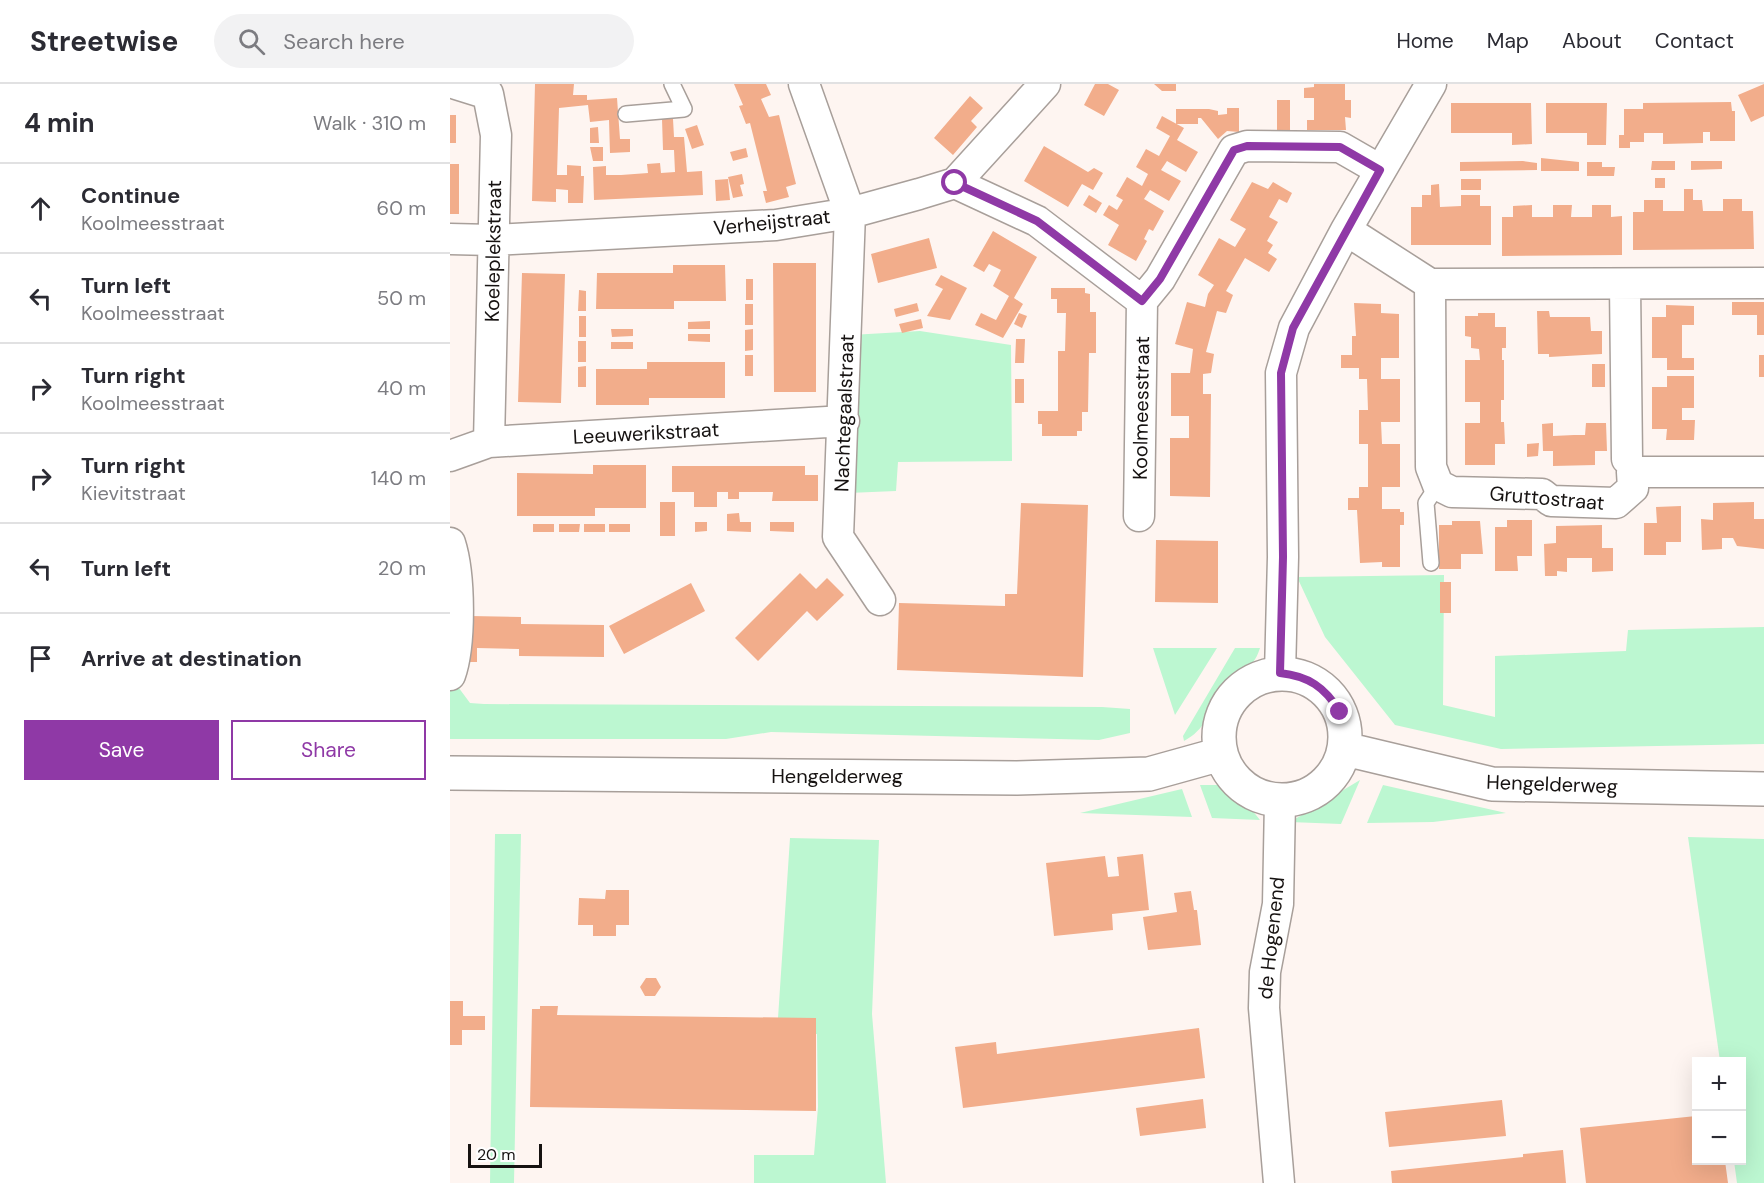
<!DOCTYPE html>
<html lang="en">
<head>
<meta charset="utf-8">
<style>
  :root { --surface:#fff; --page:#f2f2f3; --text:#2b2b33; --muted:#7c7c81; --line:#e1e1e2; --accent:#8f39a6 }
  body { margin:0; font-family:"DM Sans",sans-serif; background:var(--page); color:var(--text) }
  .controls { position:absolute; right:18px; bottom:18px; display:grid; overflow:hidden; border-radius:0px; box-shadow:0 6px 24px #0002 }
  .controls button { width:54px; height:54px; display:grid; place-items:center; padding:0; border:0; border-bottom:2px solid var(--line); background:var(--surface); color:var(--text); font:30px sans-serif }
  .scale { position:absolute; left:18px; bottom:15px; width:74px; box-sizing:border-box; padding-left:6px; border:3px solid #161211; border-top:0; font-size:16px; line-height:21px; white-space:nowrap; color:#161211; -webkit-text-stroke:4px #fff; paint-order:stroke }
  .stop { position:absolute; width:18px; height:18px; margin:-14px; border:4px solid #8f39a6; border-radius:50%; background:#fff }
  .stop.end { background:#8f39a6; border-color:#fff; box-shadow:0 2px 6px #0008 }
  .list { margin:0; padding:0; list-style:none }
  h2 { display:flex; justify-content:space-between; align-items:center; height:78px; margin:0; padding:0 24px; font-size:26px }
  h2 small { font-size:20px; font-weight:400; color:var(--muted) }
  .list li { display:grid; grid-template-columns:39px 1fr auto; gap:18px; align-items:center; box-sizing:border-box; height:90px; padding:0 24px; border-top:2px solid var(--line) }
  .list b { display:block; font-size:22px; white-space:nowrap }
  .list p { margin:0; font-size:20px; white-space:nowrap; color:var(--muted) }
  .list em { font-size:20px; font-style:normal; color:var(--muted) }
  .actions { display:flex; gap:12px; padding:18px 24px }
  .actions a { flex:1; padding:14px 0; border:2px solid var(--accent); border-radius:0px; text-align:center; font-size:21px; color:var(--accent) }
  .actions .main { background:var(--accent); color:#fff }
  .icon { flex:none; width:33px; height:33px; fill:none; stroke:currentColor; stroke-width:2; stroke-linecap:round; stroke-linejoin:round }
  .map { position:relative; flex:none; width:1314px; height:1099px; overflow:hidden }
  header { display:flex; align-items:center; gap:36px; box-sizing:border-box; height:84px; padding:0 30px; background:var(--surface); border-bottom:2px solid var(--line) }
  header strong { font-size:28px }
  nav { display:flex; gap:33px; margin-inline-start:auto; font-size:21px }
  .search { width:420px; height:54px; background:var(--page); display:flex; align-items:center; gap:15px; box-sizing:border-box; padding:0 21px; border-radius:33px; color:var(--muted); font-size:22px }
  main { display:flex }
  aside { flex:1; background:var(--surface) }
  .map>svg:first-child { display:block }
</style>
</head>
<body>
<header>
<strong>Streetwise</strong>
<div class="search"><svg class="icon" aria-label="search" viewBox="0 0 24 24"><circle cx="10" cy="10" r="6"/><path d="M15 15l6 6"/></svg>Search here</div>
<nav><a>Home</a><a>Map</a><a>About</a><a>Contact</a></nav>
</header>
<main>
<aside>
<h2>4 min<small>Walk · 310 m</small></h2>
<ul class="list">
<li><svg class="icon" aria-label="ahead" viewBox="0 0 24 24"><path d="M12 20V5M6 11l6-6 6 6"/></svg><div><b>Continue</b><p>Koolmeesstraat</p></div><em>60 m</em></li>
<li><svg class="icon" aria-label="left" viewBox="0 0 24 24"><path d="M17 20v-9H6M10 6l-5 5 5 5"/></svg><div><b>Turn left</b><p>Koolmeesstraat</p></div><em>50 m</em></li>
<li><svg class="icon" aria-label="right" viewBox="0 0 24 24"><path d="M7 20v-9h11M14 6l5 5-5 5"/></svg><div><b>Turn right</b><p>Koolmeesstraat</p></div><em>40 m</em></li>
<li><svg class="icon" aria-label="right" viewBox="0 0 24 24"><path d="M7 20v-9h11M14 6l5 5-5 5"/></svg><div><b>Turn right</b><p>Kievitstraat</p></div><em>140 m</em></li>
<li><svg class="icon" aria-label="left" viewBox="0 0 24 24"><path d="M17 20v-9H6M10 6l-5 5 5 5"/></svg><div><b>Turn left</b></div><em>20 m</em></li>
<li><svg class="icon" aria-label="arrive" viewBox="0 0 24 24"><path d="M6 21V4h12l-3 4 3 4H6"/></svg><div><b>Arrive at destination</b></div></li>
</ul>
<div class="actions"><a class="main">Save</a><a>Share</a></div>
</aside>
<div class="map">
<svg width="1314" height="1099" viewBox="0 0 1314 1099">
  <rect width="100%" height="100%" fill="#fef5f1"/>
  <path fill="#bcf7d1" d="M470,247L561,261L562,377L448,378L446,407L398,409L401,251Z
    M994,491L993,621L1045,633V572L1176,567L1178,546L1314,543V660L1051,665L945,641L875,553L847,493Z
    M703,564H767L725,631Z
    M785,564H810C803,587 785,593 772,611C759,628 755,646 734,657L733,652Z
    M0,592L20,619L34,620L652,623L680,625V649L649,656L321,648L276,655H0Z
    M910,696L891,740L840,738Z
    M750,701H768L802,726L810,736L762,734Z
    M933,701L1056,729L983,738L917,739Z
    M732,705L742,733L630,729Z
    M45,750H71L64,1099H40Z
    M1238,753L1314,755V1099H1287L1284,1077L1292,1076V978L1270,977Z
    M340,754L429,756L422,930L436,1099H304V1071H364L368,1023L367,950L327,949Z"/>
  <path fill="#f2ad8b" d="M85,0H124L123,11H137V16L167,14L170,55H180V68L160,69L159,36L140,38L138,21L109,24L107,91H117V81L131,82V92H134L133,119H118V106L106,105V118L82,117Z
    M284,0H316L321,11L311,15L319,33L329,31L346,100L336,103L339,113L316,119L313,107H317L300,39L296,40L289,22L293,21Z
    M645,0H658L669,6L654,32L634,21Z
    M704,0H726V7H712Z
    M864,0H895V16H901V34L895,33L896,46H857V36H864V14H854V4L864,3Z
    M1314,0V32L1301,38L1288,11Z
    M520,12L533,24L521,37L527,43L503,71L484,54Z
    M827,16H840V47H827Z
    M1281,18L1282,27H1285V57H1260V48H1253V59L1213,60V49H1194V58H1180V64H1169V51H1174V25H1193V19Z
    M1001,19H1081L1082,60L1062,61V49H1001Z
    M1096,19H1157L1156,61H1137V49H1096Z
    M777,24H789V48L777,47L768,55L751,34H748V40H726V25H759L768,27V31L777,30Z
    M0,31H6V59H0Z
    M712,32L734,44L727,56L748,68L736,88L717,77L711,86L731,97L719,117L700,106L694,115L714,127L703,147L699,145L694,155L697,157L686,177L658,161L669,141L653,131L659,121L667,126L673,116L666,112L677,93L692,102L698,90L686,83L696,65L709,72L720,52L706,44Z
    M212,35H223L224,53H234L237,88L252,87L253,111L144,116L143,83L156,82V91H171L198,89L197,80L210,79L211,89L225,88L224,66H213Z
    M247,41L254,61L242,65L235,45Z
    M148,43L149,59H140V44Z
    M594,62L638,88L644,84L653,89L643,106L632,100L618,123L574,97Z
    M140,63H153V77H143Z
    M296,64L298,73L283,77L280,68Z
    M1091,74L1129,78V87H1091Z
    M1073,77L1087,79V86L1010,87V78Z
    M1202,77H1225V86H1201Z
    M1241,77H1272V85L1241,86Z
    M1137,78H1152V83H1165L1164,92H1137Z
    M0,80H9V130H0Z
    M292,90L294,100L290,101L293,112L283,114L278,93Z
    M1205,94H1215V104H1205Z
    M278,95L280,116L266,117L265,96Z
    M1011,95H1031V106H1011Z
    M802,98L818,105L823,98L842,109L837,119L829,115L819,133L828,138L817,157L823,161L818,169L827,175L819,188L795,174L776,207L783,211L776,229L767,227L756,268L764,270L761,289L753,290V310H761L760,413L720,412V354H739V332H721V289H740L743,265L725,260L737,218L755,223L758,210L764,201L748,191L769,154L785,163L796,145L780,136Z
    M989,100L990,123L1011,122V111H1030V122H1041V161H961V123H972V111H981V101Z
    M1234,105H1243V116H1252L1253,127H1273V115H1292V127H1303L1304,165L1183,166V128H1194V116H1213V127H1234Z
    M639,111L652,119L646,129L633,121Z
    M1082,121V133H1103V121H1122L1121,133H1142V121H1161V133L1172,132V171L1052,172V133H1063V122Z
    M543,147L587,173L564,214L573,220L553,254L525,241L531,229L546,236L559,212L543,202L551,186L539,180L534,188L523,182Z
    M479,154L487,184L428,199L421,170Z
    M323,179H366V308H324Z
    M223,181H275L276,217H224V225H146L147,189H223Z
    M72,189L115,190L111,319L68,318Z
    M491,191L517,204L500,236L477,232L493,205L485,201Z
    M296,195H303V216H296Z
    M601,204H635V209L640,210V228H646V269H639L638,328H632V347H627V352H592V340H588V327H608V267H615L616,229H607V215H601Z
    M129,206L136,207V227H128Z
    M1282,218H1314V251H1307V231H1282Z
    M467,219L469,227L446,233L444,225Z
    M904,219L931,220V229L949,230V274H931V295H950V338H931L932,360H950V403H932V425H950V428H954V441H950V483H932V478L910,479L907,426H898V414H909V403H918V360H909V326H918L917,295H909V284H891V271H902V252H906Z
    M295,220H303V241H295Z
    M1216,221L1244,222V241H1232V274H1244V286H1217V274H1202V233H1216Z
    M1087,227H1099L1100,233H1140L1141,247H1152V270L1099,273V270H1088Z
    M569,229L577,232L572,244L564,240Z
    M1028,229H1045V243H1056V264H1052V276H1054V316H1051V338H1054L1055,360H1045V381H1015V339H1030V318H1015V276H1030L1029,265L1021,264V253L1015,252V232H1028Z
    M129,232H136V253H129Z
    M471,235L473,244L452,249L449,240Z
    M260,237V245H238V238Z
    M161,245H183V252L162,253Z
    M303,245V266L295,267V246Z
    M238,250H260V258L238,257Z
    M566,255H575L574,279H565Z
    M128,257H136V278H128Z
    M161,258H183V265H161Z
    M295,271H303V292H295Z
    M1309,271H1314V293H1309Z
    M197,278H275V314H199V321H146V285H197Z
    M1142,280H1155V303H1142Z
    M136,282V303H128V283Z
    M1217,292H1244V324H1232V336H1245L1244,356H1216L1217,345H1202V303H1217Z
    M565,295H574V319H565Z
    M1103,339V352L1124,351H1135L1136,339H1156L1157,367H1145V381L1103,382V367H1093L1092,340Z
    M1089,359L1088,372L1077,373V360Z
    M143,381H196V424H145V432H67V389L143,390Z
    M222,382H355V391H368V417H322L323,408H289V415H278V408H267V423H244V408H222Z
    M210,418H225V452H210Z
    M1304,418V435H1314V465L1287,462L1283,454H1272V465L1252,466L1251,435L1263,436V419Z
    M571,419L638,421L633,593L447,586L449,519L555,522V510H567Z
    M1231,422V458H1216V471H1194V439H1207L1206,423Z
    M289,429L290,438H301V448L277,447V430Z
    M1057,436H1082V472H1067L1068,487H1045V443H1057Z
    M1002,437H1030L1033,470H1011V485H989V441H1002Z
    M245,438H257V447L245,448Z
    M320,438H344V448L320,447Z
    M83,440H104V448H83Z
    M109,440H130L129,448H109Z
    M134,440H155V448H134Z
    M159,440H180V448H159Z
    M1152,441V464H1163V487L1142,488V474H1117V488L1107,487V492H1095L1094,460L1106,459V442Z
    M706,456L768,457V519L705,518Z
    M350,489L366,505L377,494L394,511L367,537L357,527L308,577L285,554Z
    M990,498H1001V529H990Z
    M241,499L255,527L174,570L159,542Z
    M20,532L71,533V540L154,541V573L69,572V565L27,564V578H20Z
    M693,770L699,826L662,830L663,846L604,852L596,779L655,772L658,793L669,792L667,773Z
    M156,806H179V841H166V852H143V841H128L129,814L155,815Z
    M741,807L744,826H747L751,861L698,866L693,833L727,828L724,809Z
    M196,894H206L211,903L205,912H195L190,903Z
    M0,917H13V932H35V946H12V961H0Z
    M90,922H108L107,931L366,934V1027L80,1023L82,925H90Z
    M749,944L755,994L513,1024L505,963L546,958L547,970Z
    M753,1015L756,1044L690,1052L686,1024Z
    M1052,1016L1056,1052L939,1063L935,1028Z
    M1246,1032V1077H1275L1278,1099H1136L1130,1044Z
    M1113,1066L1116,1099H942L941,1087L1073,1073V1070Z"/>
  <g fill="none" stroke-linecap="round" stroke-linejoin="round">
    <g stroke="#a89f9a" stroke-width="18">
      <path id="service" d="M176,30L234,25L222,0
        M981,479L976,419L988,401"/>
    </g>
    <g stroke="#a89f9a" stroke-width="33">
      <path id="minor" d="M6,0L38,10L46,51L39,358
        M354,0L400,129L388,453L430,516
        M505,99L587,137L692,217L710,195L784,66L797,62L890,63L930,86
        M896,146L980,200L981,383L988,401L1002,408L1092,410L1101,417L1166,419L1183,404L1182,388H1314
        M0,155L42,156L326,141L400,129L469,110L505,99L595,0
        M980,200L1314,199
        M1175,201L1177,375
        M0,372L39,358L394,337
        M689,432L692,217
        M0,459C10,490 11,560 0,591
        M830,589L833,473L831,289L844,244L896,146L981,0
        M829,1099L814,924L815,888L828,820L830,717"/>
    </g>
    <g stroke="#a89f9a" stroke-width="36">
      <path id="secondary" d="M769 653a63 63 0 1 1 126 0a63 63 0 1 1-126 0Z
        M895,665L1042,700L1314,705
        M0,689L567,694L699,690L771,670"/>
    </g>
    <use href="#service" stroke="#fff" stroke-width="15"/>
    <use href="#minor" stroke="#fff" stroke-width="30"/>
    <use href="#secondary" stroke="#fff" stroke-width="33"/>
  </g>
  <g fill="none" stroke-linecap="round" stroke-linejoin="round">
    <path stroke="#8f39a6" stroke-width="8" d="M505,99L587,137L692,217L710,195L784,66L797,62L890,63L930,86L843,244L831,289L833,473L830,589C858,592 875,603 890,628"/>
  </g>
  <g text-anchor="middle" stroke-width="4.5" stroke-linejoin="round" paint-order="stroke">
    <g font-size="20" fill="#161211" stroke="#fff">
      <text transform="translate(322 138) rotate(-6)" y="7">Verheijstraat</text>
      <text transform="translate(43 167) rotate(-89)" y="7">Koeleplekstraat</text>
      <text transform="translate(691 324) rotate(-89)" y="7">Koolmeesstraat</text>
      <text transform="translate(394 329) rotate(-88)" y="7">Nachtegaalstraat</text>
      <text transform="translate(196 349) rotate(-3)" y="7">Leeuwerikstraat</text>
      <text transform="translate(1097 414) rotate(5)" y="7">Gruttostraat</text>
      <text x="387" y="699">Hengelderweg</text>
      <text transform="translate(1102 700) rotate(2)" y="7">Hengelderweg</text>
      <text transform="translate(821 854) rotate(-84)" y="7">de Hogenend</text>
    </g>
  </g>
</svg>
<div class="controls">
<button>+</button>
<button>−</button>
</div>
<div class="scale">20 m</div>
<div class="stop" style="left:505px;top:99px"></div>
<div class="stop end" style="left:890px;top:628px"></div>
</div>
</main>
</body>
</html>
